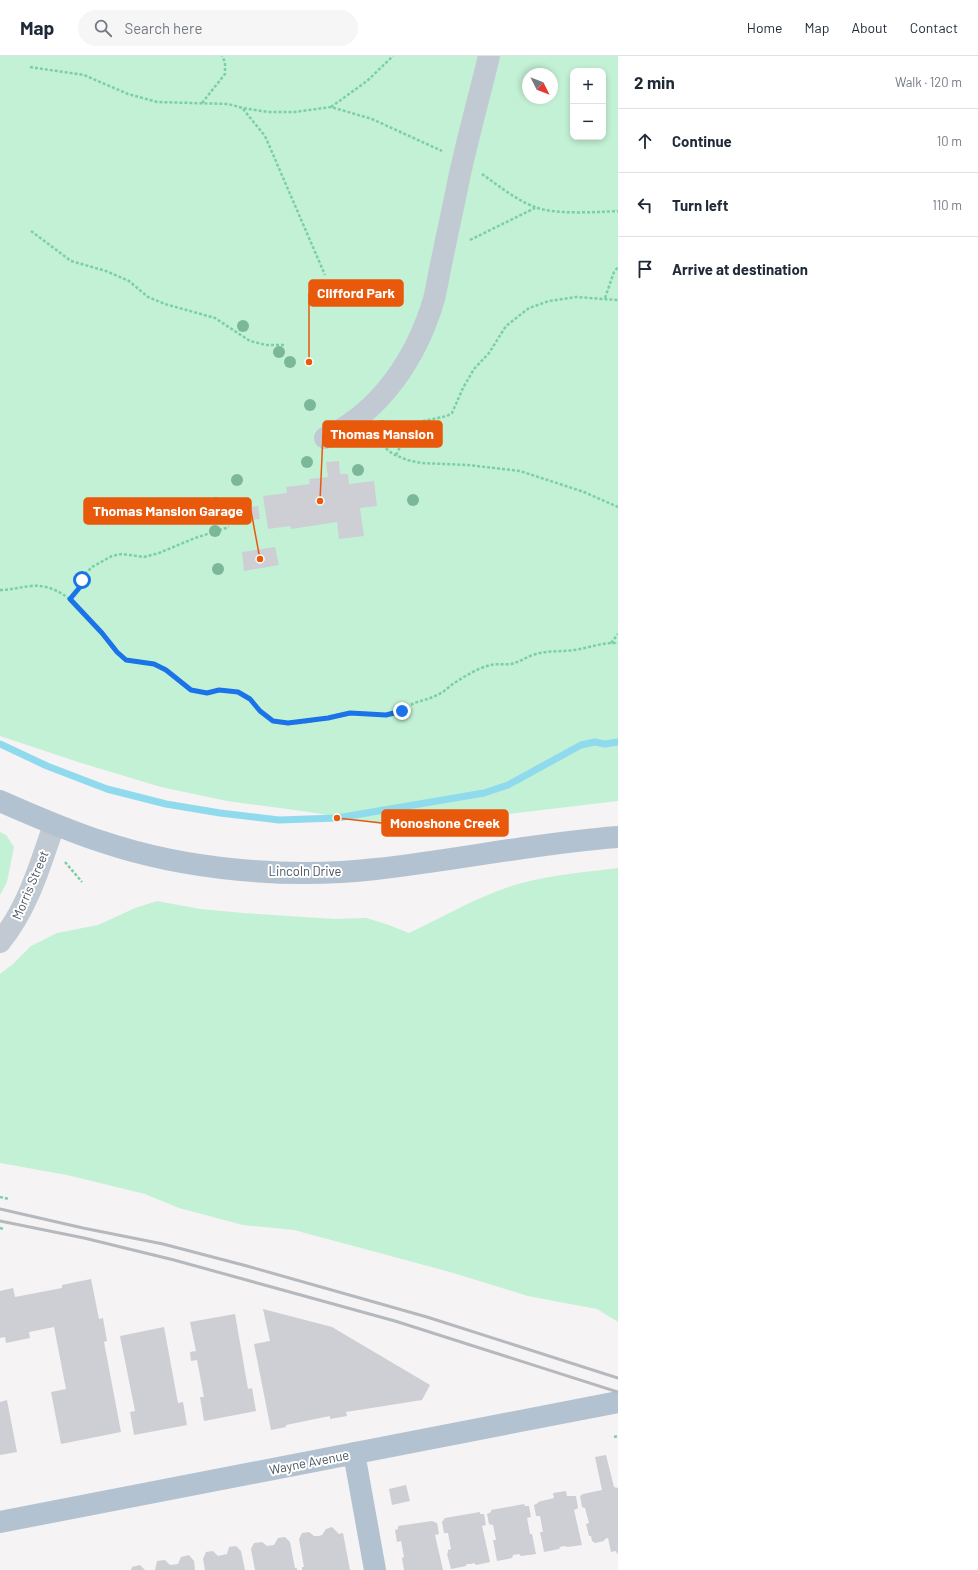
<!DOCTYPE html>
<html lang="en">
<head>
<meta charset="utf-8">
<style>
  :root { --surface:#fff; --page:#f6f6f7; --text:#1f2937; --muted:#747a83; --line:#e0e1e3 }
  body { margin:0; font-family:Barlow,sans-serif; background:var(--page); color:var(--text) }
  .controls { position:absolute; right:12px; top:12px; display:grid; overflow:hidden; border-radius:8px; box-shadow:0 2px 6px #0003 }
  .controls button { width:36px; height:36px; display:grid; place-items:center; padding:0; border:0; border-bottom:1px solid var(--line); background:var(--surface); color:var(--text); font:20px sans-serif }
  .compass { position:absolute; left:522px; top:12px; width:36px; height:36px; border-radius:50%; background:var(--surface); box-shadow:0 2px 6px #0003; rotate:132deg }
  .stop { position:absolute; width:12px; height:12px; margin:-9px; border:3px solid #1a73e8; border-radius:50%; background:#fff }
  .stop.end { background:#1a73e8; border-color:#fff; box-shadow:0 1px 4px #0008 }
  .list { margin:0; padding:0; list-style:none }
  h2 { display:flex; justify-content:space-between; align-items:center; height:52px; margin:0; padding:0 16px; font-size:17px }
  h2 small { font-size:13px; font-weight:400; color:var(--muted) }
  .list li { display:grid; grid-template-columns:26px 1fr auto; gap:12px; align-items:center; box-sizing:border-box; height:64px; padding:0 16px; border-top:1px solid var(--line) }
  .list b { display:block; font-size:15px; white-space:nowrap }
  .list em { font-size:13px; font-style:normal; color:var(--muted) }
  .icon { flex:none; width:22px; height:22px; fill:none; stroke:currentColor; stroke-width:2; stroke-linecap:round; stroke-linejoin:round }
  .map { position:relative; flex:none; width:618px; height:1514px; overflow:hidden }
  header { display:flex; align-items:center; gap:24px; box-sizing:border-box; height:56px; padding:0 20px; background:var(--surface); border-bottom:1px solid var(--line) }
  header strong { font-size:19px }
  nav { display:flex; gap:22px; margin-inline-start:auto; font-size:14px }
  .search { width:280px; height:36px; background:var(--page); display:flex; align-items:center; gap:10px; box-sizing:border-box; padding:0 14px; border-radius:22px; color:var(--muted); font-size:15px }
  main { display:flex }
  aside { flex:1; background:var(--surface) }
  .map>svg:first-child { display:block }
</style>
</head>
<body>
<header>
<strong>Map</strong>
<div class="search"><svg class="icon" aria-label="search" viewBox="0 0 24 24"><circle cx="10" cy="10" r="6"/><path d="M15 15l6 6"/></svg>Search here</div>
<nav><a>Home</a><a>Map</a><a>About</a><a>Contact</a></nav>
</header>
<main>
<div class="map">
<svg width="618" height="1514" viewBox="0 0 618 1514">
  <rect width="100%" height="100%" fill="#f5f3f3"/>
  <path fill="#c3f1d5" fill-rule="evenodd" d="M0,0H618V745L397,771L309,756L227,745L161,731L78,706L0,680ZM573,15H603V81H573ZM528,18H552V42H528Z
    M0,776L6,779L14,791L7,826L0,839Z
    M618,812V1266L597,1253L528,1240L450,1216L294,1174L243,1169L179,1152L145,1138L67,1119L0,1107V918L13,908L31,890L57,877L98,869L135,852L157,845L200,853L243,857L335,863L366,862L386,868L409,877C445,860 480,839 518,828C550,819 585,816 618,812Z"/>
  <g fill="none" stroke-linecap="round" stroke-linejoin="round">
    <path stroke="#90daee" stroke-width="7" d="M0,688L47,710L107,733L166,748L220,757L279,764L337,762L484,737L508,729L581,689L595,686L605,688L618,686"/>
  </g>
  <path fill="#cdcfd5" d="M339,405L340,418H348L349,428L374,425L377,450L360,452L364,480L339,483L337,466L291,473L290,470L268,473L263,440L287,437L286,431L310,428L309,423L328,421L326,406Z
    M258,450L260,463L239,465L237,453Z
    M275,491L279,509L244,515L242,496Z
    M91,1223L99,1263L103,1262L107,1285L104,1286L121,1376L61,1388L51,1336L66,1333L54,1271L29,1276L30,1282L6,1287L5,1281L0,1282V1235L13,1232L15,1241L62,1232V1229Z
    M263,1253L332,1271L430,1329L422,1344L346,1356L347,1360L330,1363V1360L286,1369V1371L271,1374L254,1288L270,1285Z
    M235,1258L248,1333L252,1332L256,1355L204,1365L200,1341H204L197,1304L191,1305L190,1296L196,1295L190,1266Z
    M164,1271L178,1347L183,1346L187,1369L134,1379L130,1356L135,1355L120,1280Z
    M7,1344L17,1396L0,1399V1346Z
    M606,1399L614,1431L618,1432V1497L617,1498L616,1495L611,1496L608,1482L605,1483L604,1485L595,1487L592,1485L591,1480H589L586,1468L589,1467L585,1452L582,1451L580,1440L583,1438L602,1434L595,1401Z
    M406,1429L410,1445L392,1449L389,1433Z
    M566,1435L567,1440H576L578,1452L574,1454L582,1489L568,1491L564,1490L560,1491L559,1493L544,1496L540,1476H543L540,1460H536L534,1449L538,1447V1446L554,1442L553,1437Z
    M524,1448L525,1450H529L531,1461L527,1462L530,1478H532L536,1498L521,1500L519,1498L513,1499L512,1502L497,1505L493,1484H496L493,1469L489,1468L487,1458L491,1456V1454Z
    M480,1456V1458H484L486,1469L482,1470L490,1506L476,1509L474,1507L471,1508H467L466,1510L451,1513L447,1498L448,1496V1494L451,1493L448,1477H444L442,1466L445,1462Z
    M432,1465L437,1467L439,1478L435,1479L443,1514H404L402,1502L404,1501L401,1485L397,1486L395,1474L398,1473V1470Z
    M332,1471L339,1478L343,1477L350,1514H302V1511H304L299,1483L302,1477L309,1476L314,1480H319L322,1479L326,1473Z
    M285,1481L290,1486L295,1512H297V1514H255L251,1493L254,1487L262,1486L267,1490L274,1489L278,1482Z
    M236,1490L241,1495L245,1514H205L203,1503L206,1496L213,1495L218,1500L227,1498L229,1491Z
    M189,1499L194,1505L195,1514H155L157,1505L165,1504L170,1509L178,1508L181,1501Z
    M140,1509L145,1514H131L132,1511Z"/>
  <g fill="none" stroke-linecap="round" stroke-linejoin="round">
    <path stroke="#7ad0a6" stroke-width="2.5" stroke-dasharray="3 2" stroke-linecap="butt" d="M30,11L84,19L128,38L157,46L228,48L243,52L268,56H294L331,51L372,63L442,95
      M202,47L225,18V6L222,0
      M331,51L367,25L393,0
      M243,53L265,80L325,219
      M482,118C499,130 516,144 535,151C554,159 597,156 618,155
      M31,175L71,205L106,215L129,225L148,241L165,248L215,262L250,285L266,289H286
      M470,184L535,152
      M605,242L614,216L618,211
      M370,380L393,398L407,404L421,407L468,409L520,415L584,436L618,451
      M396,399L407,377L412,370L419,366L447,360L452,357L463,332L474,313L489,297L506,270L529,252L549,245L576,241L618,244
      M0,534C11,534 20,531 31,530C62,527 84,556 102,577C109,585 116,598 125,603C133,608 146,605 155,608C163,611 172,617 178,623C183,627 185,632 191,634C207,640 223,630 239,636C259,643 257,664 286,667C304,669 330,661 348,657C366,654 385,663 402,655C406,653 410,649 414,647C424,644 433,642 443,636C447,633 451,629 456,626C465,620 477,613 487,610C495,607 503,609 511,608C519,606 525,602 533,599C546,594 561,596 574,594C589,592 603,586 618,587
      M69,543L80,531L86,517L92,511L112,500L122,498L144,501L159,497L195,482L229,471
      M611,587L618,578
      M65,806L82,826
      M0,1141L9,1143
      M0,1172L4,1173
      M614,1381L618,1380"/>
    <path stroke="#c1cad2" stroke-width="22" d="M325,382C381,356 417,301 434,243C437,230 439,217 442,204C447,178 453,153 458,127C467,84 479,42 489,0
      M0,886C28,852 40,809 54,769"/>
    <path stroke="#b3c2d1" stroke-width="22" d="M0,745C34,760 68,775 103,786C186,814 289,823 376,813C457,804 537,787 618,781
      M354,1397L375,1514
      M0,1466L618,1346"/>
    <path stroke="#b5b8bd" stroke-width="3" d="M0,1153L83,1172L163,1188L247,1210L427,1261L618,1322
      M0,1165L84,1182L174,1204L395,1265L618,1336"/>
  </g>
  <g fill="#7bb799">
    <circle cx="243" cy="270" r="6"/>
    <circle cx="279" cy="296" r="6"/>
    <circle cx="290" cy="306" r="6"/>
    <circle cx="310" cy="349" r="6"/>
    <circle cx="382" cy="370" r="6"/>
    <circle cx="307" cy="406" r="6"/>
    <circle cx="358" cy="414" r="6"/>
    <circle cx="237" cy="424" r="6"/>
    <circle cx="413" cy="444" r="6"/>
    <circle cx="216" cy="447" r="6"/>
    <circle cx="215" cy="475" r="6"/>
    <circle cx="218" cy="513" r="6"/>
  </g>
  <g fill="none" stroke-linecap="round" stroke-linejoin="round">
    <path stroke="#1a73e8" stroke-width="5" d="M82,524L80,531L70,543L102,577L117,596L126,604L154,608L166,614L191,634L207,637L219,634L238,636L250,643L260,655L273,665L288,667L328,662L350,657L386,659L402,655"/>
  </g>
  <g text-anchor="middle" stroke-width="4" stroke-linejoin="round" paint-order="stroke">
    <g font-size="13" fill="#4a5661" stroke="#fff">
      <text x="305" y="820">Lincoln Drive</text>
      <text transform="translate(30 829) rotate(-67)" y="5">Morris Street</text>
      <text transform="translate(309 1406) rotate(-11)" y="5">Wayne Avenue</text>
    </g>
  </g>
  <path fill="none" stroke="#e8590c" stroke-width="1.5" d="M309 306L309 237M320 445L323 378M260 503L251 455M337 762L382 767"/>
  <g fill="#e8590c" stroke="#fff" stroke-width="1.5">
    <circle cx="309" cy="306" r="4"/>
    <circle cx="320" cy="445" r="4"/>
    <circle cx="260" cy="503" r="4"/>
    <circle cx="337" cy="762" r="4"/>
  </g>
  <g fill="#e8590c" stroke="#e8590c" stroke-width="1.5">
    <rect x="309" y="224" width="94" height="26" rx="4"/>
    <rect x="323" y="365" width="119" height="26" rx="4"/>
    <rect x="84" y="442" width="167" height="26" rx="4"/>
    <rect x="382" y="754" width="126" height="26" rx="4"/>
  </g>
  <g font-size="14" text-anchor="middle" font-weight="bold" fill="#fff">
    <text x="356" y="242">Clifford Park</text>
    <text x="382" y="383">Thomas Mansion</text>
    <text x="168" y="460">Thomas Mansion Garage</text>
    <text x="445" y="772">Monoshone Creek</text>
  </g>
</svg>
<div class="controls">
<button>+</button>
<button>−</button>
</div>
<svg class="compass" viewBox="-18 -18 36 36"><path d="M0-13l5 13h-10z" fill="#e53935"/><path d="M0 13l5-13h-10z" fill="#747a83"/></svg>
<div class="stop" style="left:82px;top:524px"></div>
<div class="stop end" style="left:402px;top:655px"></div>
</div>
<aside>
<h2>2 min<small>Walk · 120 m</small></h2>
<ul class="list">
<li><svg class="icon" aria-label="ahead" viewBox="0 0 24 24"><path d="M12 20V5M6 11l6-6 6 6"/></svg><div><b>Continue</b></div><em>10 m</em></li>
<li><svg class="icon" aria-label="left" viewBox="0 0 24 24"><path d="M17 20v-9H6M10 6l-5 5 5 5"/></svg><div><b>Turn left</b></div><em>110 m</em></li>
<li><svg class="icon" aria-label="arrive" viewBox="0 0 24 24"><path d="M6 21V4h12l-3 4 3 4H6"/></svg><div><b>Arrive at destination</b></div></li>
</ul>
</aside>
</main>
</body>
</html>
